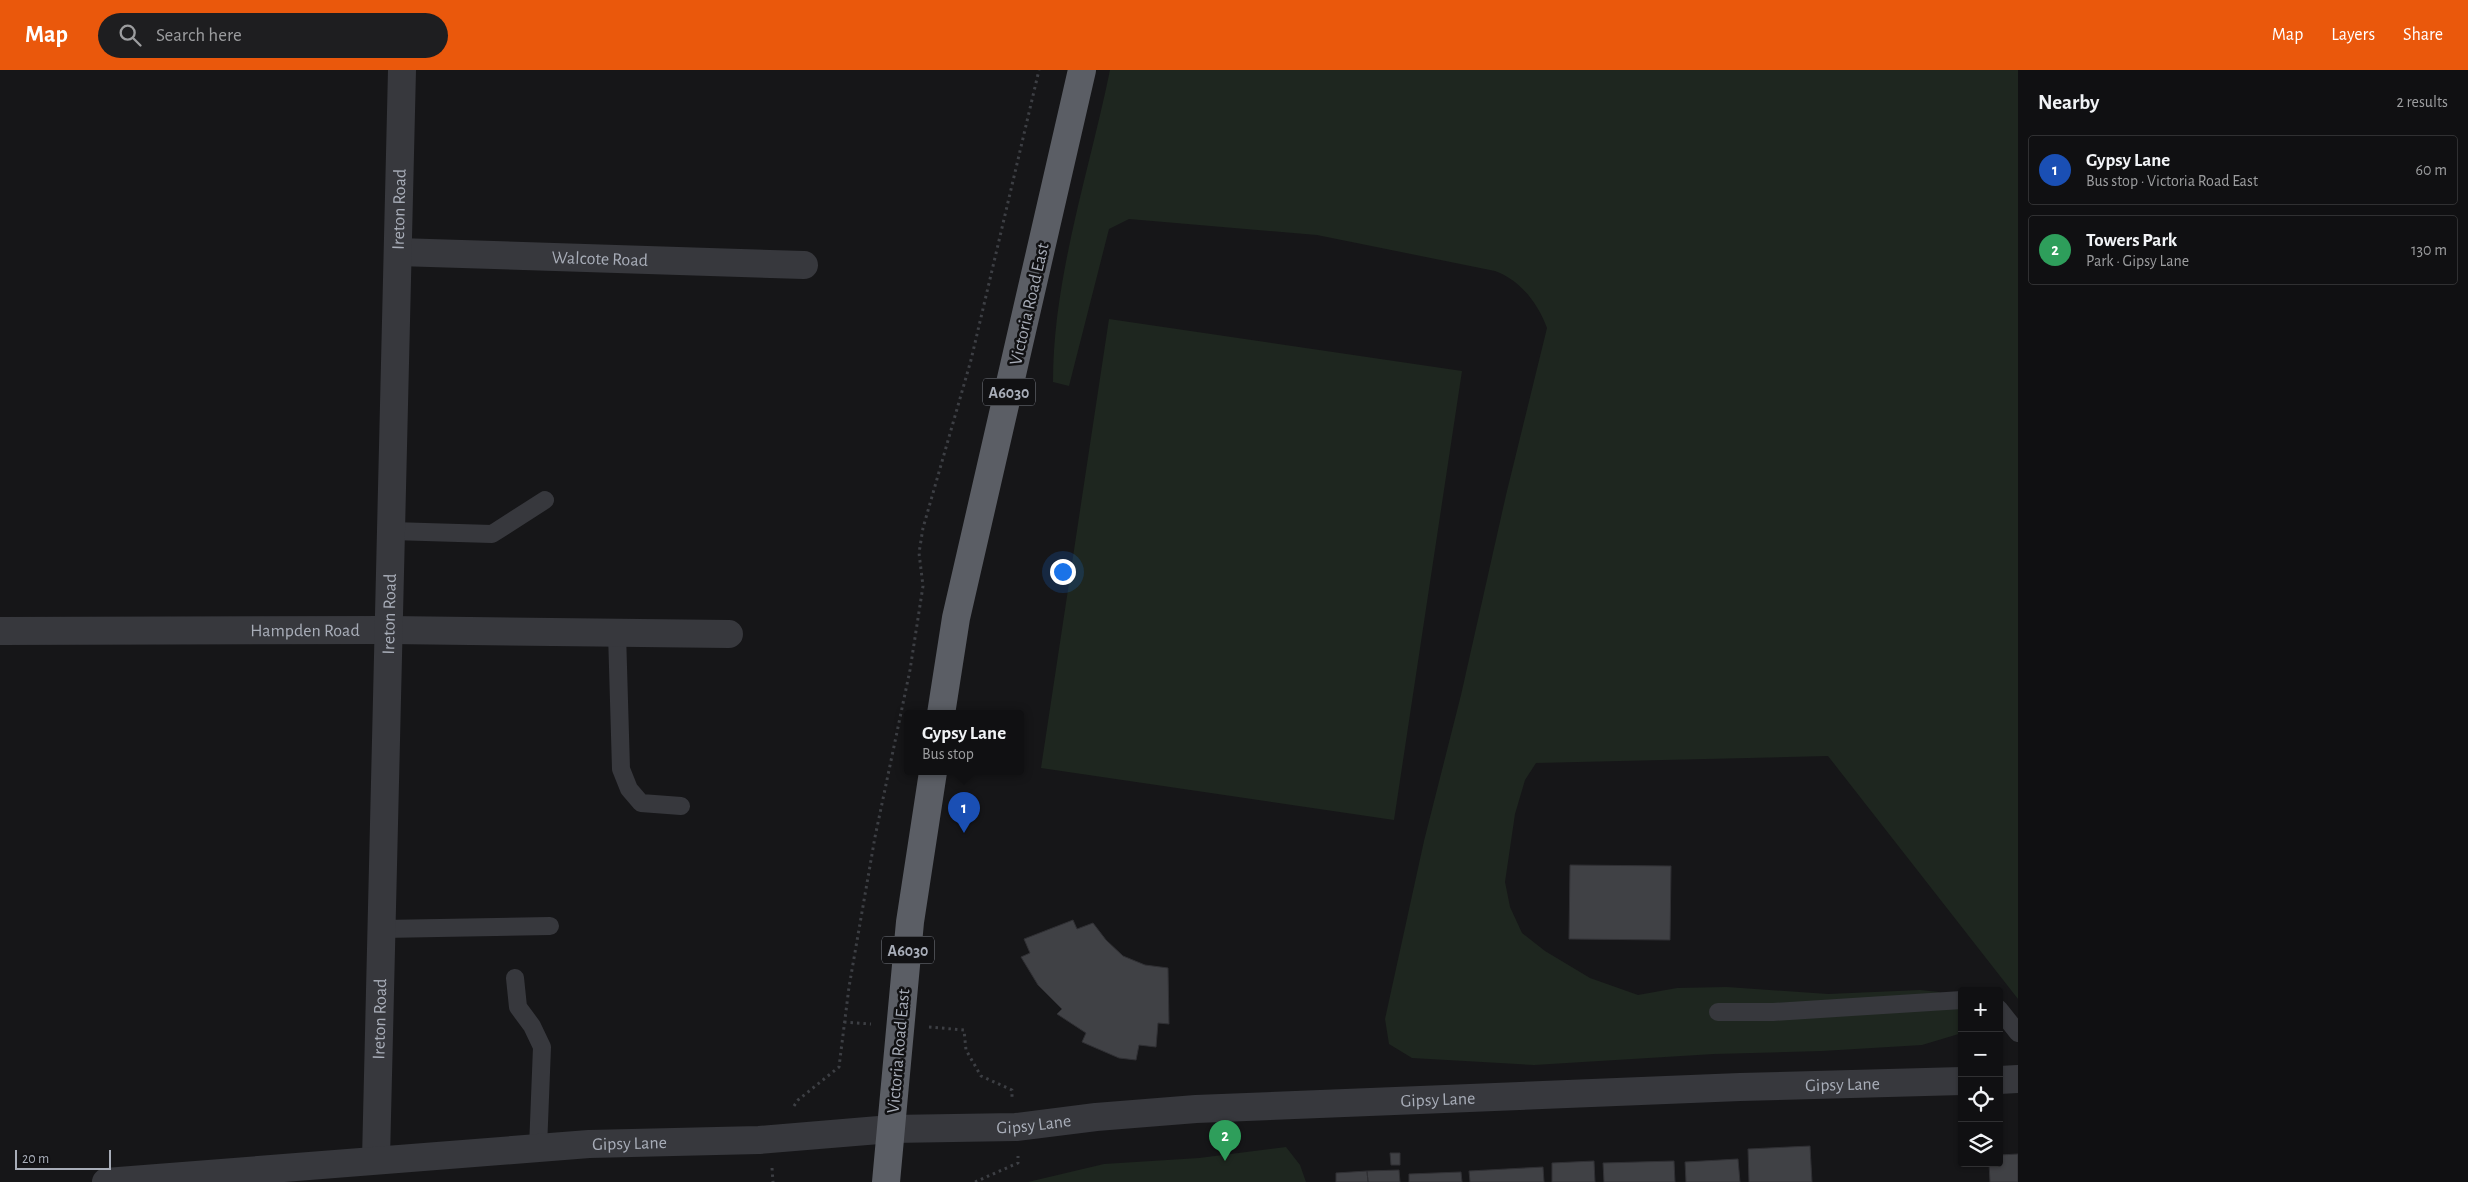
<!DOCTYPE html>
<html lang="en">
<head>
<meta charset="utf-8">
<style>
  :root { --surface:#101012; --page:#1e1e20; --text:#f1f3f6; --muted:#9c9d9f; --line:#303032; --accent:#ea580c }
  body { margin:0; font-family:"Alegreya Sans",sans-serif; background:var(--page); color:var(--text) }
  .controls { position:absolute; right:15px; bottom:15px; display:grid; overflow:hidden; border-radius:5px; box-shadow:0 1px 4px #0004 }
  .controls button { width:45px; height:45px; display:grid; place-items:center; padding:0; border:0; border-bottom:1px solid var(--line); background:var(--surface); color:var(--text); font:25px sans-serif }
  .scale { position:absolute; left:15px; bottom:12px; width:96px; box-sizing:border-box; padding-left:5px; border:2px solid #a8adb8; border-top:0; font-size:14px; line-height:18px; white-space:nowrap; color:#a8adb8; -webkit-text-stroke:4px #111113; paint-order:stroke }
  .you { position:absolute; left:1062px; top:501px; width:18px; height:18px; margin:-12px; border:4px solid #fff; border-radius:50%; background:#1a73e8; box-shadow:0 0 0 8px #1a73e833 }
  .badge { display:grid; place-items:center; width:32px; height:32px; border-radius:50%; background:var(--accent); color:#fff; font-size:16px; font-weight:700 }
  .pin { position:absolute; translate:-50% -41px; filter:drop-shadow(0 1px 2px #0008) }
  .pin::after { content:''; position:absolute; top:26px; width:18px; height:15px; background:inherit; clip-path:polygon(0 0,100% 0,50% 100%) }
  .popup { position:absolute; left:904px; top:640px; width:120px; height:65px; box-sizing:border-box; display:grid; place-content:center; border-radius:5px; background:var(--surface); filter:drop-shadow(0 1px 4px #0005); font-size:16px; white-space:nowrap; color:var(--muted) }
  .popup b { font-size:19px; color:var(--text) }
  .popup::after { content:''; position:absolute; left:50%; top:100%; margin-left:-10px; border:10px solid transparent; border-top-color:var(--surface) }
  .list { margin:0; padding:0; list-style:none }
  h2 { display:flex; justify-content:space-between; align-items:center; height:65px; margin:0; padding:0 20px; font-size:21px }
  h2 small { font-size:16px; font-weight:400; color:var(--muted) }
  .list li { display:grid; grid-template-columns:32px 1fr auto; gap:15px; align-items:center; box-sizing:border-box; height:70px; margin:0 10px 10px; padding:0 10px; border:1px solid var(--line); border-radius:5px }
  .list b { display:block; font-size:19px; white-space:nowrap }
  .list p { margin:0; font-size:16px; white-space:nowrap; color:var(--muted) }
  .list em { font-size:16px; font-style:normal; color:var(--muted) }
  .icon { flex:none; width:28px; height:28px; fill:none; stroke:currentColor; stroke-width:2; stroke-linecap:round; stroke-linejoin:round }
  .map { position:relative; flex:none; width:2018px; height:1112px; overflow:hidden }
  header { display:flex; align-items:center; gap:30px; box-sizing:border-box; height:70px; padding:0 25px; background:var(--accent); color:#fff }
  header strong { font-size:24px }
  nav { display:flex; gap:28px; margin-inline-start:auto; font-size:18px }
  .search { width:350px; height:45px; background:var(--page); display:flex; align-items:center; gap:12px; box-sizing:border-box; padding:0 18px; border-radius:28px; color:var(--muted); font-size:19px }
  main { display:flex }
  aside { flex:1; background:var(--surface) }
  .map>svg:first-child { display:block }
</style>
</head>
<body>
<header>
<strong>Map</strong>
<div class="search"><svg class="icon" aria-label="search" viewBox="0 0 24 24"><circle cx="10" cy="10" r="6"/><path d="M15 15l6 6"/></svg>Search here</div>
<nav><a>Map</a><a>Layers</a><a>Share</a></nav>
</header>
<main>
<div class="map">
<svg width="2018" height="1112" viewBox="0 0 2018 1112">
  <rect width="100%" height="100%" fill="#161618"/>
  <path fill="#1e261f" d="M1110,0H2018V929L1828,686L1536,693L1525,710L1515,744L1505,812L1510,837L1522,863L1545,881L1590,908L1638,925L1677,918L1727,917L1828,924L1920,920L1939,922L1957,937L1962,948V963L1922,975L1822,981L1714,984L1534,995L1412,988L1389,974L1385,949L1424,771L1461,625L1506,425L1547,258C1538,233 1520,210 1495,201L1317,165L1129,149L1109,159L1069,316L1053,312C1053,207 1089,103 1110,0Z
    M1109,249L1462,301L1394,750L1041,698Z
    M1286,1077L1300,1095L1306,1112H1028L1104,1094L1199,1088Z"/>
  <path fill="#404145" stroke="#303034" d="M1570,795L1671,796L1670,870L1569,869Z
    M1073,850L1077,859L1093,853L1106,870L1123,886L1145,895L1168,898L1169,954L1158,953L1156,977L1139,975L1136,990L1119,988L1082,972L1086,963L1057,944L1062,939L1038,915L1021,887L1030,883L1024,869Z
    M1810,1076L1812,1112H1749L1748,1079Z
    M1390,1083H1400V1095H1391Z
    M2018,1084V1112H1990L1989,1093H1999V1085Z
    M1738,1089L1740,1112H1686L1685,1092Z
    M1594,1091L1595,1112H1552V1093Z
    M1674,1091L1675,1112H1604L1603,1093Z
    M1543,1097L1544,1112H1470L1469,1101Z
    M1399,1100L1400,1112H1368L1367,1101Z
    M1367,1101L1368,1112H1336V1103Z
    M1461,1102L1462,1112H1409V1104Z"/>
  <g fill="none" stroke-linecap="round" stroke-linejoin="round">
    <path stroke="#3d3f44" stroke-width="3" stroke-dasharray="2.5 4" stroke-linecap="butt" d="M844,952L871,954
      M929,957L964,960L966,980L981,1006L1012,1020V1027
      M794,1036L798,1030L839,997L849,917L875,767L910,600L923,516L919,483L923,458L971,290L1039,0
      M772,1098L773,1112
      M975,1112L1018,1093V1086"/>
    <path stroke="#37383d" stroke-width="18" d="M392,461L492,464L545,430
      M617,563L621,699L629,719L641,733L681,736
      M382,859L550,856
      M515,908L518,937L532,956L542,977L538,1078
      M1999,939L2018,963
      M1718,942H1773L1962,930"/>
    <g stroke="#37383d" stroke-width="28">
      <path id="s1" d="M398,182L804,195"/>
      <path id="s2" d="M0,561L390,560L729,564"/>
      <path id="s3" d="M376,1089L402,0"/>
    </g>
    <g stroke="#37383d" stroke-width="28">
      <path d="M1999,1010L2018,1009"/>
      <path id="s4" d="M106,1112L589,1074L759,1070L891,1059L1016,1057L1096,1047L1196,1039L1740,1017L1962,1011"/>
    </g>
    <path stroke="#5b5e65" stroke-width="28" d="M941,644L956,548L1082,0
      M886,1112L910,852L933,702"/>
  </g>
  <g text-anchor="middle" stroke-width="5" stroke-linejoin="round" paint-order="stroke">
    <g fill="#111113" stroke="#7b7e86" stroke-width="1">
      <rect x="983" y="308.5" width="52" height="27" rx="4"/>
      <rect x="882" y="866.5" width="52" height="27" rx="4"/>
    </g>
    <g font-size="16" font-weight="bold" fill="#a8adb8">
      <text x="1009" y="328">A6030</text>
      <text x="908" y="886">A6030</text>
    </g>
    <g font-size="18" fill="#a8adb8" stroke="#111113">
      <text dy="6" stroke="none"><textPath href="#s3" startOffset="950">Ireton Road</textPath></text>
      <text dy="6" stroke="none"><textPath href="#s1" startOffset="202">Walcote Road</textPath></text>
      <text transform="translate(1029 234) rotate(-77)" y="6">Victoria Road East</text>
      <text dy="6" stroke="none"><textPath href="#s3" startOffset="545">Ireton Road</textPath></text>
      <text dy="6" stroke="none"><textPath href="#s2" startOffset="305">Hampden Road</textPath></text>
      <text dy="6" stroke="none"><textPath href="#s3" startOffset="140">Ireton Road</textPath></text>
      <text transform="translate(898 981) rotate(-85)" y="6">Victoria Road East</text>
      <text dy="6" stroke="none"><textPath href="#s4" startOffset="1740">Gipsy Lane</textPath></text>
      <text dy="6" stroke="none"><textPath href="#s4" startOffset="1335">Gipsy Lane</textPath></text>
      <text dy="6" stroke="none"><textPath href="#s4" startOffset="930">Gipsy Lane</textPath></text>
      <text dy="6" stroke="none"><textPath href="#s4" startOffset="525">Gipsy Lane</textPath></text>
    </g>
  </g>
</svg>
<div class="controls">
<button>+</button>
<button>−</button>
<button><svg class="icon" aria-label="locate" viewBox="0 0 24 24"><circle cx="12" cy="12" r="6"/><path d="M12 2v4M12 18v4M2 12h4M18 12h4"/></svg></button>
<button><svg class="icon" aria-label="layers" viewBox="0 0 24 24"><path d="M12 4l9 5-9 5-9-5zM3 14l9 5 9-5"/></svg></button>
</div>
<div class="scale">20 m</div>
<div class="you"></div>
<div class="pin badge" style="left:964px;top:763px;background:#1a4fb4">1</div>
<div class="popup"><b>Gypsy Lane</b>Bus stop</div>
<div class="pin badge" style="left:1225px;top:1091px;background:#2e9e5b">2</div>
</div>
<aside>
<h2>Nearby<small>2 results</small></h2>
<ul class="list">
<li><span class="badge" style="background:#1a4fb4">1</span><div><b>Gypsy Lane</b><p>Bus stop · Victoria Road East</p></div><em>60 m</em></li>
<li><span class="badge" style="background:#2e9e5b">2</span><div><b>Towers Park</b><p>Park · Gipsy Lane</p></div><em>130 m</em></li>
</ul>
</aside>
</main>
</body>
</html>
